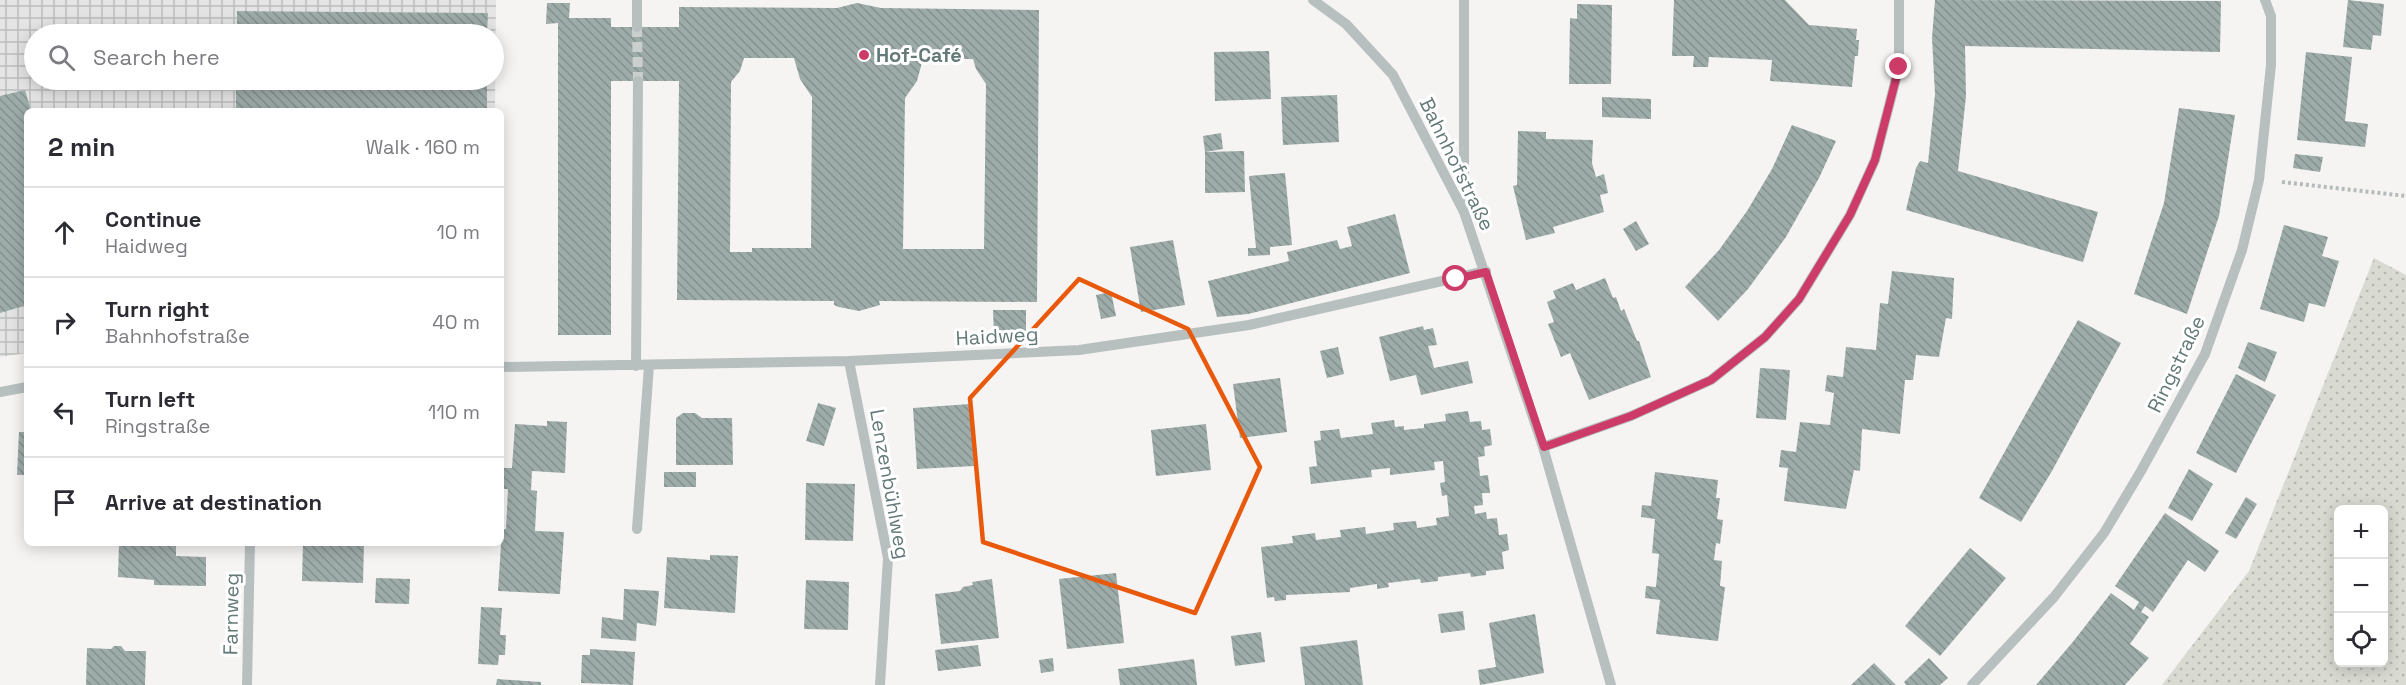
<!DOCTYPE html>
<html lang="en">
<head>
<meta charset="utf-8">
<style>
  :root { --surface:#fff; --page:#f7f7f7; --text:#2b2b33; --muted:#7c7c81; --line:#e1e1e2 }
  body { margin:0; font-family:"Space Grotesk",sans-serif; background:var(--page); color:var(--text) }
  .controls { position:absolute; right:18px; bottom:18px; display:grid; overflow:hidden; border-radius:9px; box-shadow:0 3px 15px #0003 }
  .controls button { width:54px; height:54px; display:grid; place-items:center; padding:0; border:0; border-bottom:2px solid var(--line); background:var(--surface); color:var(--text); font:30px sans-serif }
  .stop { position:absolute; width:18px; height:18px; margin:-14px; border:4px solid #cd3b69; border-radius:50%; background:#fff }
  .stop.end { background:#cd3b69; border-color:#fff; box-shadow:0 2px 6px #0008 }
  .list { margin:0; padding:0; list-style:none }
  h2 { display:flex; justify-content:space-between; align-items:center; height:78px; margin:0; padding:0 24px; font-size:26px }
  h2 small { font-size:20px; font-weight:400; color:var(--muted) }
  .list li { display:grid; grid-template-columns:39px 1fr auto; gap:18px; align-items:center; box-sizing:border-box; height:90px; padding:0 24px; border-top:2px solid var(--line) }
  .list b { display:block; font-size:22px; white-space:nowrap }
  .list p { margin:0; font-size:20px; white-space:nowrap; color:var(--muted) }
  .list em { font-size:20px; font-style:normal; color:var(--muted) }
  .icon { flex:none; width:33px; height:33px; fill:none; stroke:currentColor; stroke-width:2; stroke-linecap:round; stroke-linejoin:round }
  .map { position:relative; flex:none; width:2406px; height:685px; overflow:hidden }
  .search { position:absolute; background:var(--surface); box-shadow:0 3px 15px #0003; left:24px; top:24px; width:480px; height:66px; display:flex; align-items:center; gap:15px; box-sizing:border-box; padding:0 21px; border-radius:33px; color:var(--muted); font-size:22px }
  .panel { position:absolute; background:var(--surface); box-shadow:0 3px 15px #0003; left:24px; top:108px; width:480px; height:438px; border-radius:9px }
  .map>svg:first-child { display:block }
</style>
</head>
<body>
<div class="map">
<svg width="2406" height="685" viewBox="0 0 2406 685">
  <defs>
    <pattern id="industrial-grid" width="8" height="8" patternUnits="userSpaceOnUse" patternTransform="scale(1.5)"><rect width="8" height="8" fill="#e3e4e3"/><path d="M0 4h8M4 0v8" fill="none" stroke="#bcbebd"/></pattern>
    <pattern id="garden-dots" width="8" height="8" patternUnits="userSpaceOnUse" patternTransform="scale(1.5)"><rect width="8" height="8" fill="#d9dad2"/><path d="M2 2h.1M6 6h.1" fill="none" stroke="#b4b6af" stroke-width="1.8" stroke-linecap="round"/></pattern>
    <pattern id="building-back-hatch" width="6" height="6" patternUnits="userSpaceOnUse" patternTransform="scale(1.5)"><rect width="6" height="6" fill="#9eaca9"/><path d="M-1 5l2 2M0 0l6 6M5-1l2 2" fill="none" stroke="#84918e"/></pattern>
  </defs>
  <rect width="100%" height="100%" fill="#f5f4f3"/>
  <path fill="url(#industrial-grid)" fill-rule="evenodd" d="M0,0H496L495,111H27V353L0,357ZM34,34H494V80H34Z"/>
  <path fill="url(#garden-dots)" fill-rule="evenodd" d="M2374,258L2406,275V685H2162L2249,571ZM2338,510H2384V662H2338Z"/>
  <path fill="url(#building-back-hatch)" fill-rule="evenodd" d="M1674,0H1785L1809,25L1857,29L1856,40H1859L1858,56H1855L1852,87L1770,81L1772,60L1709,57L1708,67H1693L1694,56H1672Z
    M1935,0L2221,1L2220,52L1965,46L1966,96L1958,171L2098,212L2083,262L1906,210L1916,168L1920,161L1928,163L1935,94L1932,38Z
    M2348,0L2384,4L2381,36L2373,35L2371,50L2343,47Z
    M547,3H570L569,18H611V27H679V7L837,8L857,3L881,8L1039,10L1037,302L879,301L880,305L859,311L839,307L834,305V301L677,300L679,81H611V335H558V23L546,24ZM744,58H794L800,79L812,97L811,248H752V252H730L731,82L740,71ZM923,59H973L976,69L986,84L984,249H903L905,98L917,81Z
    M1577,4L1612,5L1611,84H1569L1570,18L1577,19Z
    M237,11L488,13L487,34H237Z
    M1269,51L1271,99L1215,101L1214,52Z
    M2306,52L2352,57L2345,121L2368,124L2365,147L2297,140Z
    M236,80H487V111H236Z
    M25,90L31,111H27V305L0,313V96Z
    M1337,95L1339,142L1283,145L1281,97Z
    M1602,97L1651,99V119L1602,117Z
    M2179,108L2235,115L2219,216L2187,314L2134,294L2164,203Z
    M1792,125L1836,141L1819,178L1786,237L1748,289L1718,321L1685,287L1719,250L1747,211L1772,169Z
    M1518,131L1546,132V139L1593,140L1592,163L1596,177L1604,174L1608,193L1600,195L1604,212L1553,227L1555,233L1526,240L1513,186L1517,185Z
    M1221,133L1223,149L1205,152L1203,136Z
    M1244,151L1245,192L1205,193V152Z
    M2295,154L2323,157L2320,172L2293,168Z
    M1285,173L1292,245L1270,247V255L1248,256V248H1256L1249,176Z
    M1395,214L1410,273L1248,314L1217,317L1208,281L1289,261L1287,252L1337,240L1340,249L1352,246L1347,227Z
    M1636,221L1649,244L1636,251L1623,229Z
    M2284,225L2328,237L2322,256L2339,261L2325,307L2309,303L2304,322L2260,309Z
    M1173,240L1185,305L1141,312L1130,247Z
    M1892,271L1954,278L1952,319L1946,318L1939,357L1916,355L1913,380H1905L1900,434L1862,429L1860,471L1854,470L1846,509L1784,501L1788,468L1779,467L1781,450L1796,452L1800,422L1830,425L1834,393L1825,391L1827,375L1843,377L1846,347L1876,350L1880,303L1888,304Z
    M1605,278L1613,298L1616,297L1621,311L1624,309L1637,341H1639L1651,377L1589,400L1570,353L1561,357L1548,324L1554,322L1547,302L1556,298L1553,291L1573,283L1576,290Z
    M1111,292L1116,316L1101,319L1096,295Z
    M993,310H1026V335L994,336Z
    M2078,320L2121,343L2052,471L2021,522L1979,498Z
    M1423,326L1424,330L1433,328L1437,345L1428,346L1434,368L1468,361L1473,383L1421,395L1416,375L1390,381L1379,337Z
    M2248,342L2277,352L2265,382L2238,368Z
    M1338,347L1344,374L1327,378L1320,351Z
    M1760,368L1790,370L1786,420L1756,418Z
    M2236,374L2276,395L2236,473L2196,453Z
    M1280,378L1287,432L1240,438L1233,384Z
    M818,403L836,408L824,446L806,441Z
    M970,404L974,466L917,469L913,408Z
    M1468,411L1470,422L1481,421L1482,430L1490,429L1492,445L1484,447L1485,456L1478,457L1480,476L1488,475L1490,493H1482L1483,505L1474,506L1475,514L1486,512L1487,519L1497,518L1499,535L1507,534L1509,550L1502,552L1504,569L1486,571V575L1471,577L1470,573L1438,577V581L1421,583L1420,579L1388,583L1389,587L1377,589V584L1350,588V592L1286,595V600L1275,601L1274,597L1267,598L1261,547L1293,543L1292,536L1315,533L1316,540L1341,537L1340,530L1365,527L1366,534L1394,530L1393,523L1416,521L1417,528L1437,525L1436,518L1449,516L1447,495L1442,496L1440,483L1445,482L1443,461L1434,462L1435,470L1390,475V468L1371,470L1372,477L1311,484L1309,467L1317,466L1314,441L1321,440L1320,431L1339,429L1341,438L1373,434L1371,423L1394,420L1395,427L1404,426V430L1424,428V424L1446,421L1445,414Z
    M683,413H695L702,418H732L733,465H676V418Z
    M547,421L567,422L565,473L532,471L531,490L537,491L535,531L564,532L560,594L498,591L502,529H506L508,489H501V468H512L515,424L547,426Z
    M1206,424L1211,470L1156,476L1151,430Z
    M19,432H27V475H17Z
    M2189,469L2213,484L2192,521L2168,508Z
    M664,472H696V487H664Z
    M1655,472L1718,480L1716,498H1720L1717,519L1723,520L1720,544L1716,543L1714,560L1722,561L1720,586L1725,587L1718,641L1656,634L1660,600L1645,598L1646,586L1656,587L1659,554L1652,553L1655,519L1641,517L1642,505L1651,506Z
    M806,483L855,484L853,541L805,540Z
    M2246,497L2257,504L2236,539L2225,533Z
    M2165,513L2219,551L2205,572L2188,560L2153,612L2145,606L2141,612L2149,617L2130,644L2149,658L2125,685H2036L2072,643L2111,593L2134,610L2139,602L2115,586Z
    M119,543H176V556L206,557V586L154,585V580L118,577Z
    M303,543H364L363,583L302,581Z
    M1970,548L2006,578L1940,656L1905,626Z
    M710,555L738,556L735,613L664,608L667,557L710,560Z
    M1116,573L1124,643L1067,649L1059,579Z
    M376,578L410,579L409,604L375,603Z
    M992,579L999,638L941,644L935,594L960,591L963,587L973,585L972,582Z
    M806,580L849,582L848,630L804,629Z
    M624,589L659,591L656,626L637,623L636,641L601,638L602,617L623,620Z
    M481,607L502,608L500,635H506L505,655H499L498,665L478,664Z
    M1463,611L1465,630L1441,633L1438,614Z
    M1535,614L1544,673L1480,685L1478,670L1496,667L1489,623Z
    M1261,632L1265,662L1235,666L1231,636Z
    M1357,640L1363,685H1305L1300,647Z
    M978,645L981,666L938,671L935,650Z
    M114,646H121L125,651H146L145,685H86L87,648L111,649Z
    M590,649L635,652L633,685L581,683L582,655H590Z
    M1053,658L1054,671L1041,673L1039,660Z
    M1929,658L1948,678L1940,685H1906L1904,682Z
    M1194,659L1197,685H1120L1118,669Z
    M1874,663L1896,685H1851Z
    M497,679L541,682V685H496Z"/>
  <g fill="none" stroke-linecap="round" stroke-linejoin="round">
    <path stroke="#cacfce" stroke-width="10" stroke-dasharray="10 5" stroke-linecap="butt" d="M637,27L638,81"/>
    <path stroke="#b5baba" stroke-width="4" stroke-dasharray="3 3" stroke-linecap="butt" d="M2282,182L2406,196"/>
    <path stroke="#b8c0bf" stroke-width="10" d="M637,0V27
      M1313,0L1346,24L1393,75L1464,212L1543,447L1611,685
      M1464,0V209
      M849,361L888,558L880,685
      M636,366L638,81
      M501,367L849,361L1079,350L1249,325L1486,271
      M0,392L27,387
      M1543,447L1631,416L1711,380L1765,337L1799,299L1850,215L1875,160L1899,67V0
      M637,529L649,366
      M247,685L250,543
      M1972,685L2054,597L2104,533L2141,471L2205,354L2242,250L2259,180L2271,65V16L2265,0"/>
  </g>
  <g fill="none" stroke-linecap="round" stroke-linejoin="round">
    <path stroke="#cd3b69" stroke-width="8" d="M1456,279L1486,272L1544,447L1631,416L1711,380L1765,337L1799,299L1850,215L1875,160L1899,67"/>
  </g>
  <path fill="none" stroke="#e8590c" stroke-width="4.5" stroke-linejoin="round" d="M1079,279L1188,329L1260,467L1195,613L983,542L970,398Z"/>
  <circle fill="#cd3b69" stroke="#fff" stroke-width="2" cx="864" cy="55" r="6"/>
  <g text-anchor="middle" stroke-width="6" stroke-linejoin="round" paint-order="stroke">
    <g font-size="20" font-weight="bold" fill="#647a78" stroke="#fff" text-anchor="start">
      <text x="876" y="62">Hof-Café</text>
    </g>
    <g font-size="20" fill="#647a78" stroke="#fff">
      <text transform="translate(1457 164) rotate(64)" y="7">Bahnhofstraße</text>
      <text transform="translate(997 336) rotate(-3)" y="7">Haidweg</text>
      <text transform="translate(2176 364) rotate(-64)" y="7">Ringstraße</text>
      <text transform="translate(890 484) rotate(80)" y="7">Lenzenbühlweg</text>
      <text transform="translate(231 614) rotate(-89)" y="7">Farnweg</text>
    </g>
  </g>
</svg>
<div class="controls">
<button>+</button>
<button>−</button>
<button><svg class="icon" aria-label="locate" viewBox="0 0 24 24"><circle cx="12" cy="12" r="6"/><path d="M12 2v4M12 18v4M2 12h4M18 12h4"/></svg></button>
</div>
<div class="stop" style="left:1456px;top:279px"></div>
<div class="stop end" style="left:1899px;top:67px"></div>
<div class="search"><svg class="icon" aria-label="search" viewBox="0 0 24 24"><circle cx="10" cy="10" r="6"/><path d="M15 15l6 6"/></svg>Search here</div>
<section class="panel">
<h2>2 min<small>Walk · 160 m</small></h2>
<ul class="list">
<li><svg class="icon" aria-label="ahead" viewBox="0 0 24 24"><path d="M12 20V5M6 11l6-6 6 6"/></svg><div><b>Continue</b><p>Haidweg</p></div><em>10 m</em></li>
<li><svg class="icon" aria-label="right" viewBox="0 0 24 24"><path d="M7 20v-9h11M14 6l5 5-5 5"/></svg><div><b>Turn right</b><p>Bahnhofstraße</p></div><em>40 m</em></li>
<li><svg class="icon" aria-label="left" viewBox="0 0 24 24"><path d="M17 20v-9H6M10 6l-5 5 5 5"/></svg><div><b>Turn left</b><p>Ringstraße</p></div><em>110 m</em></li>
<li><svg class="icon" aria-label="arrive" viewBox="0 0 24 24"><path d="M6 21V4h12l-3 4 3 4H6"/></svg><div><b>Arrive at destination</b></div></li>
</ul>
</section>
</div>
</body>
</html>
